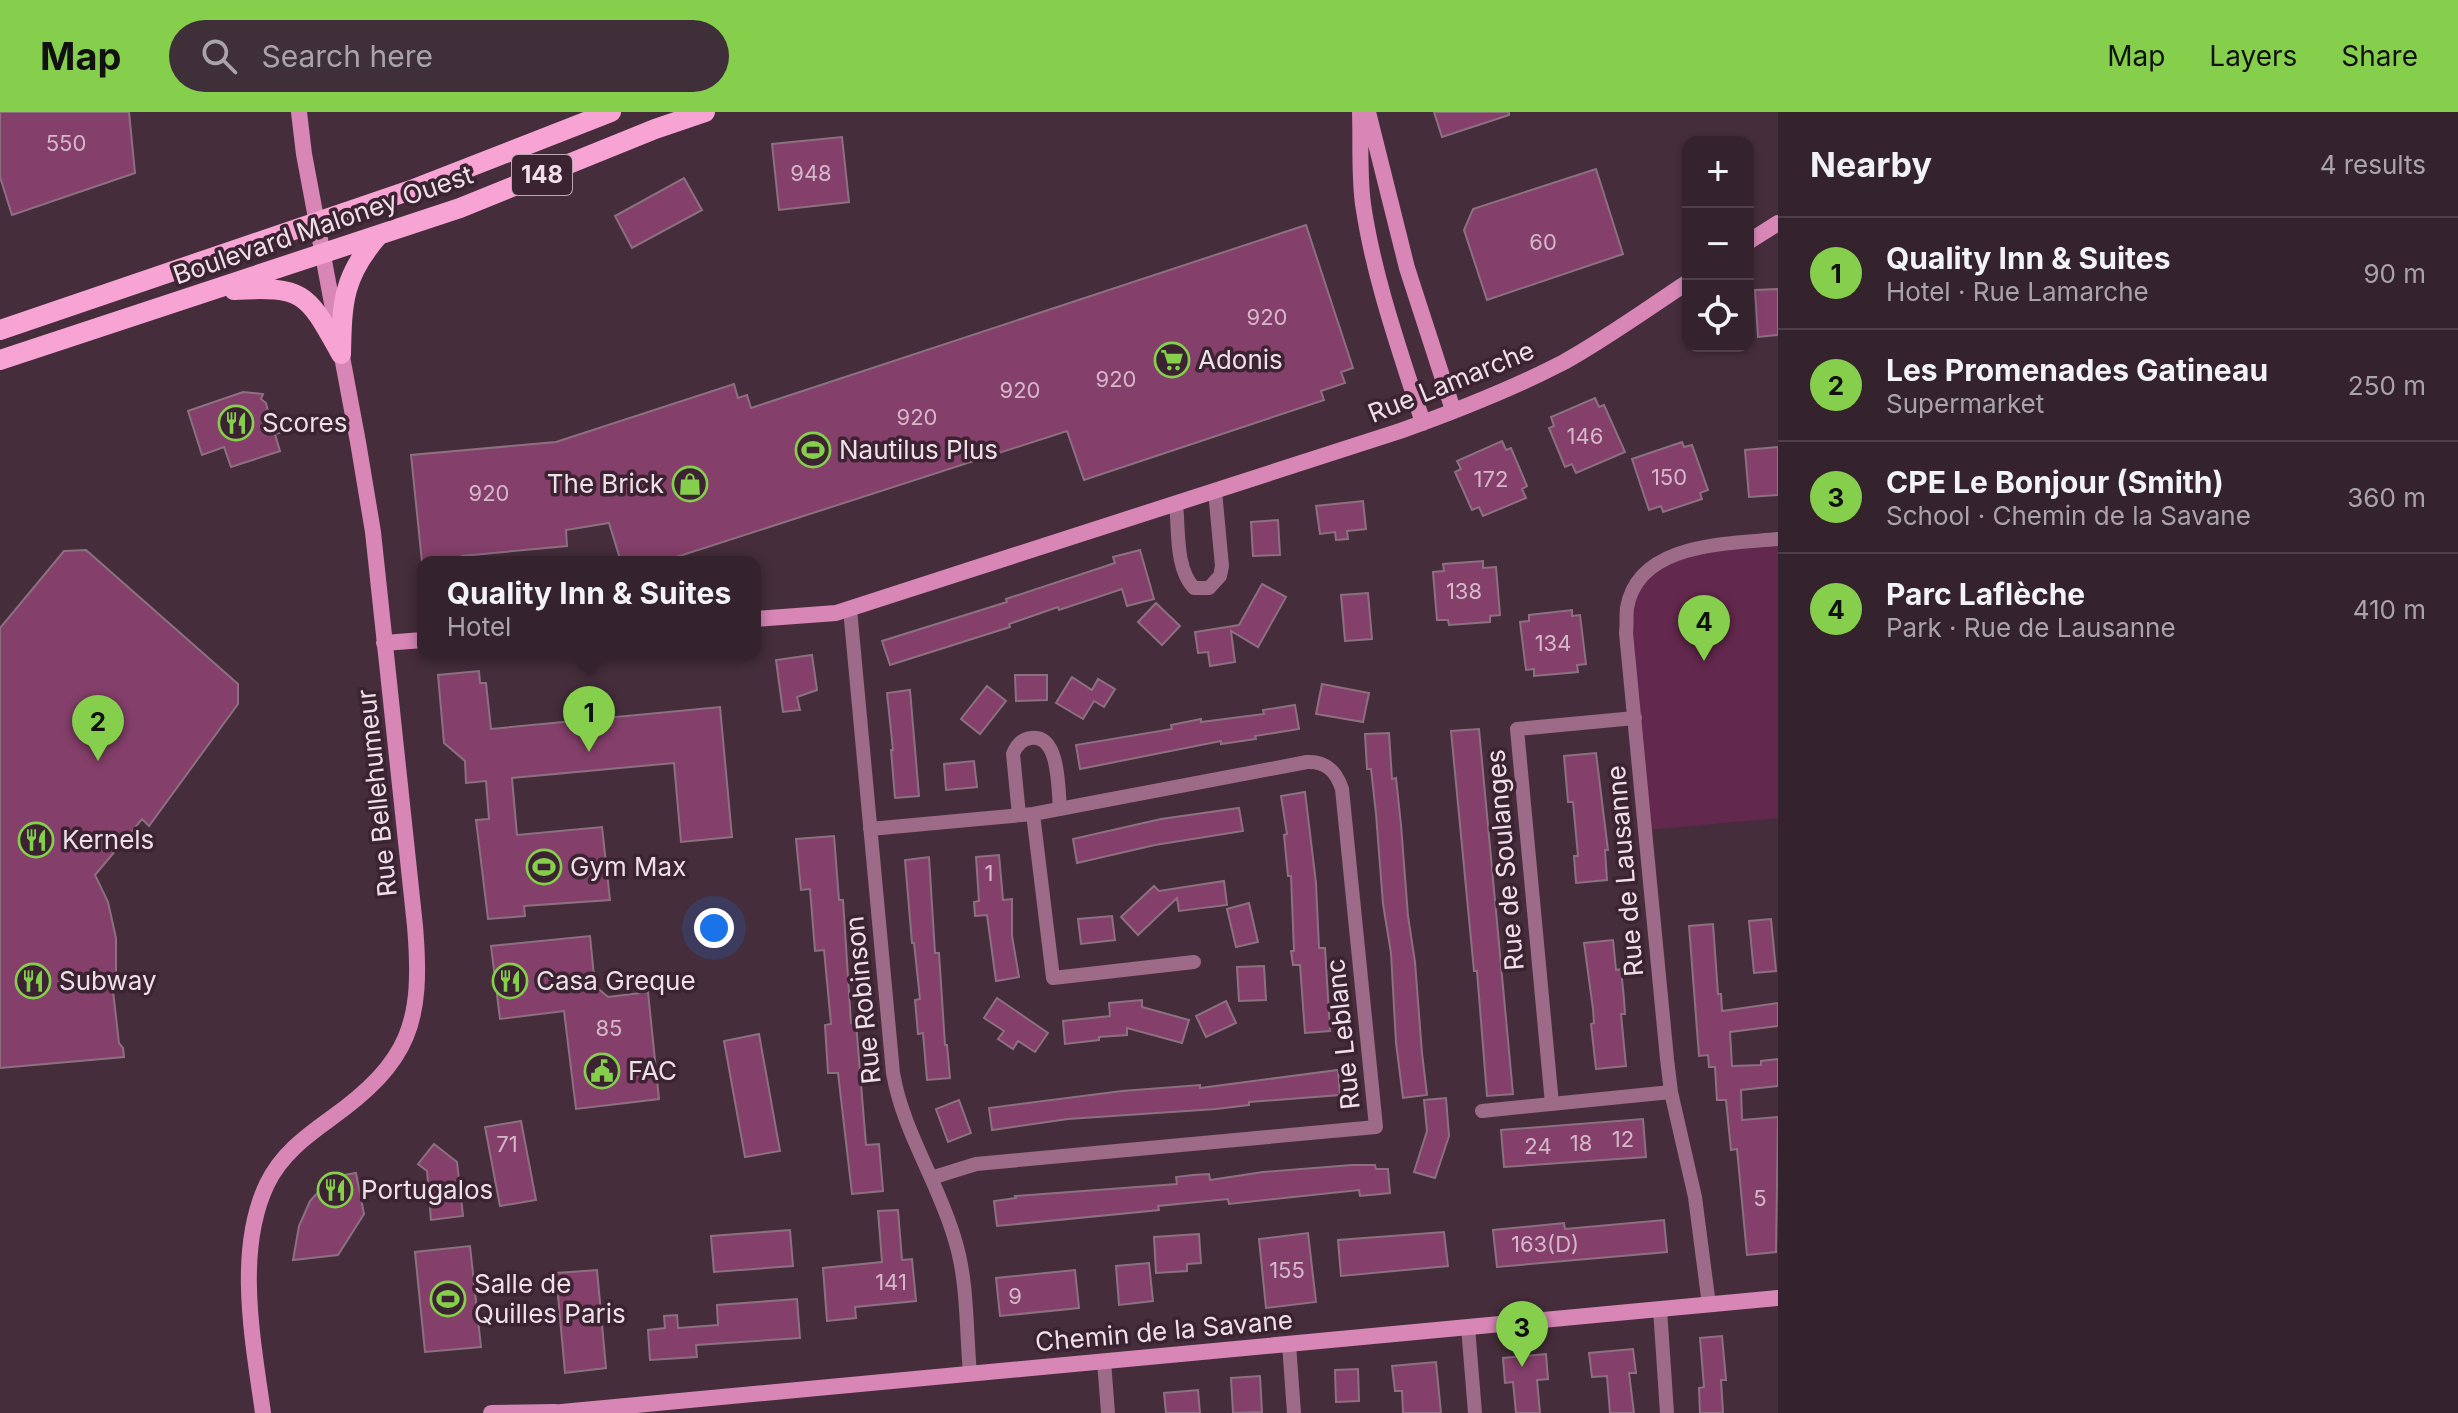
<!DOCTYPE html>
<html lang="en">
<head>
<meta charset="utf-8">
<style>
  :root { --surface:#34222c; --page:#3f2f38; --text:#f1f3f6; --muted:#a9a4a9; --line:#4e3f48; --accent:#85cf4c }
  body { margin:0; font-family:Inter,sans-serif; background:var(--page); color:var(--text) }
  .controls { position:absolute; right:24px; top:24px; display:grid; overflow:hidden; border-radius:16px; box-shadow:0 2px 6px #0004 }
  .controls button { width:72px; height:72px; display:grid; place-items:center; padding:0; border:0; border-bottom:2px solid var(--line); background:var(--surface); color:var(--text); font:40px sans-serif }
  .you { position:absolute; left:714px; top:816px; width:28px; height:28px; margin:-20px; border:6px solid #fff; border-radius:50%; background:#1a73e8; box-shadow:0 0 0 12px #1a73e833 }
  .badge { display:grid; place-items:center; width:52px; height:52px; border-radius:50%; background:var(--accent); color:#111; font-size:26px; font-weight:700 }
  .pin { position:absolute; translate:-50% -66px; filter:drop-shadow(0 2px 4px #0008) }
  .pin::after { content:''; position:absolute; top:42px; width:28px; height:24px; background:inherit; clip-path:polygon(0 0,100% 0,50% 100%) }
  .popup { position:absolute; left:417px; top:444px; width:344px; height:104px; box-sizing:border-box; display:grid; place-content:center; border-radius:16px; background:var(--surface); filter:drop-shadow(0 2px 6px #0005); font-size:26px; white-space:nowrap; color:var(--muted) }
  .popup b { font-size:30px; color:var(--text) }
  .popup::after { content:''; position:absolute; left:50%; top:100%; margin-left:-16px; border:16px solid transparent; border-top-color:var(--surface) }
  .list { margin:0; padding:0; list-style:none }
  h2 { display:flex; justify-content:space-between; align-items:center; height:104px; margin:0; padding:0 32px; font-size:34px }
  h2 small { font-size:26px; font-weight:400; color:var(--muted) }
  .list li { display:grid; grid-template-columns:52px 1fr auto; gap:24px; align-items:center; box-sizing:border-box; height:112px; padding:0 32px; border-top:2px solid var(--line) }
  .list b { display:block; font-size:30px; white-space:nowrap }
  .list p { margin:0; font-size:26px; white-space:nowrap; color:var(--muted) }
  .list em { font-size:26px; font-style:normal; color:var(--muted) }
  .icon { flex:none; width:44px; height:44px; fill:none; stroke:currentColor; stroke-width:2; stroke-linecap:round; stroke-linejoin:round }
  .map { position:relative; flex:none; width:1778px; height:1301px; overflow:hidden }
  header { display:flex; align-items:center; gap:48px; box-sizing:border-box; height:112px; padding:0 40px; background:var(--accent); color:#111 }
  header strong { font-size:38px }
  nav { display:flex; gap:44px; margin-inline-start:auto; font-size:28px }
  .search { width:560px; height:72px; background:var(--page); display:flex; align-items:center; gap:20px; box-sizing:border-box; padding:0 28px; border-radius:44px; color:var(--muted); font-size:30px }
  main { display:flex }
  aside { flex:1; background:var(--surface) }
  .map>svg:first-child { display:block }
</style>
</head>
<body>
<header>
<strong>Map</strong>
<div class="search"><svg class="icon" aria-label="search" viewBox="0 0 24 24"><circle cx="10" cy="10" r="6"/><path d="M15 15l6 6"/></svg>Search here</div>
<nav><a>Map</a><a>Layers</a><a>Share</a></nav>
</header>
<main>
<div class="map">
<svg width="1778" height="1301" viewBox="0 0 1778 1301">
  <rect width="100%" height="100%" fill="#452d3b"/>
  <path fill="#63284d" d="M1778,427V706L1646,718L1627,496L1660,450Z"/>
  <path fill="#843f6a" stroke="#8d7080" stroke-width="2" d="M0,0H129L135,61L12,103L0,65Z
    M1434,0H1509V3L1442,25Z
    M842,25L849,90L779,98L772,32Z
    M1596,57L1623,142L1487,188L1464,118L1473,97Z
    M684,66L702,98L632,136L615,104Z
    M1306,113L1353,256L1341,260L1345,271L1321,279L1324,288L1084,368L1067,319L661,450H621L609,411L566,418L567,434L462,444V450H422L411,343L556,330L734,272L738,286L747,283L751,296Z
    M1778,177V223L1758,225L1755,178Z
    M243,280L263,282L261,287L266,291L269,303L277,301L283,320L275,322L280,339L231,355L224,335L202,343L188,299Z
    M1595,286L1599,295L1604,293L1625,340L1576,361L1572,352L1565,355L1549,316L1554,314L1551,305Z
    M1502,329L1506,338L1511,336L1527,374L1522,377L1526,386L1483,404L1479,395L1472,398L1455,360L1461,357L1457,349Z
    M1682,330L1684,335L1692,333L1708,378L1700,381L1702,387L1663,400L1661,394L1649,398L1632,347Z
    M1778,335V383L1749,385L1745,338Z
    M1363,389L1366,417L1347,419L1348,427L1336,428L1335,420L1320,422L1316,394Z
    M1278,408L1280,443L1253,444L1251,410Z
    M86,438L238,572V592L149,714L142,707L95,763L108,790L116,826V863L113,879L119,931L123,936L124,945L0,956V516L64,439Z
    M1140,438L1154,487L1127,494L1122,477L1059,498L1058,495L1009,512L1010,515L890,553L882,529L1007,490L1006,487L1115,451L1113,445Z
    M1483,449V456L1496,455L1500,503L1490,504V510L1449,513L1448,508H1437L1433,460L1444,459L1443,452Z
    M1262,472L1286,485L1258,535L1231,519L1235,550L1210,554L1208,540L1198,541L1195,520L1239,513Z
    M1368,481L1372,527L1345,529L1341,483Z
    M1156,491L1180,514L1162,533L1138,510Z
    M1572,498V504L1580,503L1586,552L1577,553L1578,560L1534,564V557L1526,558L1520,510L1529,509V503Z
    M812,543L817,578L797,585L800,598L783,600L776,548Z
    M479,559L480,571H486L491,617L720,595L732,725L681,730L674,651L512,666L517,723L602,715L610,788L524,794L525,804L488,807L476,708L489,707L486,669L466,671L465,649L444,631L438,563Z
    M1015,563H1047V588L1016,589Z
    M1072,565L1092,578L1098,567L1115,577L1104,595L1094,589L1083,607L1056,591Z
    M1322,572L1369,581L1363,610L1316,602Z
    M987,574L1006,589L980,622L961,607Z
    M910,578L919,684L895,686L891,638H893L887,581Z
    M1295,593L1299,617L1255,624L1256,627L1221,632V629L1080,657L1076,633L1172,617L1171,613L1201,607V610L1264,602L1263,598Z
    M1479,617L1513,982L1487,984L1477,859H1474L1451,619Z
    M1389,621L1392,667L1396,666L1401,713L1408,804L1415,850L1422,941L1427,983L1403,986L1396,931L1391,841L1383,792L1376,702L1371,657H1367L1365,622Z
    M1596,641L1608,738H1605L1607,768L1576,771L1574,744H1578L1573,690H1568L1564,644Z
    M974,649L977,675L946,678L944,652Z
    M1305,680L1316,771L1319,836H1325L1330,919L1305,921L1300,853H1293L1291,839H1294L1291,764H1288L1284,723L1287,722L1281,684Z
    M1239,696L1243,719L1155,733L1077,751L1073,727L1161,707Z
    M834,724L839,788H843L851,911H856L866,1033L879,1032L883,1079L852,1082L838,961H828L825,913L831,912L824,838L815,839L810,777L801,778L796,727Z
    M999,743L1003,788L1012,787V824L1019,865L996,869L987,803L975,804L974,790L979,789L976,745Z
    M929,745L935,841H939L945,933H947L950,966L927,968L923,921L918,922L915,888L920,887L914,831H912L905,748Z
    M1224,769L1227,793L1179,799L1177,786L1138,823L1121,805L1154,774L1159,779Z
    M1249,791L1258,830L1236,835L1227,797Z
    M1112,804L1115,828L1081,832L1078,807Z
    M1771,807L1776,859L1754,861L1749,809Z
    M1713,812L1718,882H1721L1722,899L1778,891V914L1730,920L1732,954L1761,953V949L1778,947V974L1741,978L1742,1008L1778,1005L1776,1140L1747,1143L1737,1037L1731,1038L1726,988H1717L1715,955H1709L1708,943L1699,944L1689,814Z
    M590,824L595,874L608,885L648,880L659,987L576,997L564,899L500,907L491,834Z
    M1613,828L1616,858L1621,857L1624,887L1625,902H1621L1626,954L1596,957L1591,912L1594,911L1593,897L1584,831Z
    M1264,854L1266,888L1239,889L1237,855Z
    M997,886L1048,921L1035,940L1018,929L1013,937L998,927L1004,919L984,906Z
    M1142,888V895L1189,908L1182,931L1127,916V923L1099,925V928L1065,932L1063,909L1110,904L1109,891Z
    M1226,889L1236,911L1206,925L1196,904Z
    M759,922L780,1039L745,1045L724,929Z
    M1338,958L1340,983L1249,990V993L1216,997L1068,1007L992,1018L989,996L1122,979L1200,973V976Z
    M1446,986L1449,1024L1435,1066L1414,1060L1427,1019L1424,988Z
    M959,988L971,1021L948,1030L936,997Z
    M1643,1007L1646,1045L1504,1055L1501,1018Z
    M521,1009L536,1088L500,1094L485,1015Z
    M434,1032L457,1050L463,1104L431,1108L427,1059L418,1052Z
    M1352,1053H1375L1376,1057H1388L1390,1081L1360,1084L1359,1078L1229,1092L1228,1087L1158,1094L1159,1098L997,1114L994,1089L1016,1086L1015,1084L1177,1072L1176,1065L1193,1063L1209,1062L1210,1068L1263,1060Z
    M356,1061L364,1102L338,1143L293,1148L299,1114L310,1089L332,1065Z
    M898,1098L902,1148L912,1147L916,1189L855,1195L856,1206L827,1209L823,1156L882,1150L878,1099Z
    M1664,1108L1667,1140L1497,1155L1493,1118L1564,1111L1565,1117Z
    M790,1118L793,1154L714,1160L711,1124Z
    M1444,1120L1448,1154L1341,1164L1338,1128Z
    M1308,1121L1316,1190L1266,1196L1259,1127Z
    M1199,1122L1201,1151L1187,1152V1159L1156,1161L1154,1125Z
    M470,1134L481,1235L425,1240L415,1140Z
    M1149,1151L1153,1189L1119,1193L1116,1154Z
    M597,1158L606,1256L565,1261L556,1161Z
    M1075,1158L1079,1196L1000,1204L996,1166Z
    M797,1187L800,1226L696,1233L697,1245L650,1248L648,1218L665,1216L664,1204L677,1203L678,1216L718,1213L717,1193Z
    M1722,1224L1726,1268H1721L1723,1301H1700L1699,1276L1704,1275L1700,1226Z
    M1633,1237L1636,1261H1629L1634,1301H1610L1607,1264L1592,1265L1589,1241Z
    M1546,1242L1548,1267L1537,1268L1540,1301H1516L1513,1270L1505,1271L1503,1246Z
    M1436,1250L1441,1301H1403L1402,1279H1395L1392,1254Z
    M1358,1257L1359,1289L1336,1290L1335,1258Z
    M1260,1264L1262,1300L1233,1301L1231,1266Z
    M1198,1278L1200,1301H1166L1164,1281Z"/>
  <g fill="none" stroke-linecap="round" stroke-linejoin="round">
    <path stroke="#9d6a88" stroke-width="14" d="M1176,392C1179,418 1175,456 1194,476H1209L1220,464L1222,454L1215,379
      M850,497L893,961C903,1020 939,1071 955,1128C968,1170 966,1218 970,1262
      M1033,702L1053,866L1194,850
      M1019,703L1013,642C1016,634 1021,627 1031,626C1060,622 1058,677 1060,697
      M870,717L1033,702L1307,650C1326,649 1336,659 1342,677L1376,1015L976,1052L931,1066
      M1552,992L1517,617L1635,606
      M1482,999L1671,980
      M1709,1193L1695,1085L1671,980L1667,947L1626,521C1627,513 1626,504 1627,496C1638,430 1728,432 1778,427
      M1660,1197L1667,1301
      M1468,1215L1475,1301
      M1289,1232L1294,1301
      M1104,1249L1108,1301"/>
    <path stroke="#d786b6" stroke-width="16" d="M1360,0C1361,30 1359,62 1363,92C1374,167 1400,239 1423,311
      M1368,0L1407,156L1453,298
      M1748,130L1778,111
      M755,507L836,501L1400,319C1456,299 1512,277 1564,250C1607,226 1647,197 1688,170
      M384,531L423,528
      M263,1301C253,1229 235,1139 267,1072C281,1043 305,1025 330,1007C411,949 423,910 415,814L373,420L358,330L304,42L299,0
      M491,1301L555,1300
      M551,1301L1778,1186"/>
    <path stroke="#f7a4d5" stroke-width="20" d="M234,178C305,174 307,181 341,242
      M0,218L411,78L611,0
      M341,242C342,190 343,164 378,124
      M0,248L460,96L655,17L705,0"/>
  </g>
  <defs>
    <g id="supermarket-ring" transform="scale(1.8)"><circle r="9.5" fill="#3b2331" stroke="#85cf4c" stroke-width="1.5"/><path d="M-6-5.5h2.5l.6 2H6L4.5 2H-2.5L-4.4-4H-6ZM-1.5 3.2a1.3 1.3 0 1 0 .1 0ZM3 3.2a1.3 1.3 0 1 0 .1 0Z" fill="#85cf4c"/></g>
    <g id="restaurant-ring" transform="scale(1.8)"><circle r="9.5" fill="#3b2331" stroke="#85cf4c" stroke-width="1.5"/><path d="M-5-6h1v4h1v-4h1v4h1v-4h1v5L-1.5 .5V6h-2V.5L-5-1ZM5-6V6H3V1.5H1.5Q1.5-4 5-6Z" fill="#85cf4c"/></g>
    <g id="stadium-ring" transform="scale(1.8)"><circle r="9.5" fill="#3b2331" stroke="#85cf4c" stroke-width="1.5"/><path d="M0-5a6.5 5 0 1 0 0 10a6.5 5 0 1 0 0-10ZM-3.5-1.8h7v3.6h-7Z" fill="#85cf4c"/></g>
    <g id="shop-ring" transform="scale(1.8)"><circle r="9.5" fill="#3b2331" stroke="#85cf4c" stroke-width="1.5"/><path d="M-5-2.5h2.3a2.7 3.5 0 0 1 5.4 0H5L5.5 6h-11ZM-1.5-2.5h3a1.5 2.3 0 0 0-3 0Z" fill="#85cf4c"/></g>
    <g id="civic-ring" transform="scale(1.8)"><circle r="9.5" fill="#3b2331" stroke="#85cf4c" stroke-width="1.5"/><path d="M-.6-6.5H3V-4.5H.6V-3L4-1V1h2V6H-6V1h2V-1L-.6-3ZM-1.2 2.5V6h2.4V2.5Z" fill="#85cf4c"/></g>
  </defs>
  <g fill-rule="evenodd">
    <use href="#supermarket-ring" x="1172" y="248"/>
    <use href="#restaurant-ring" x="236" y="311"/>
    <use href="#stadium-ring" x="813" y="338"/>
    <use href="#shop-ring" x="690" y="372"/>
    <use href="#restaurant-ring" x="36" y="728"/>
    <use href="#stadium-ring" x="544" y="755"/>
    <use href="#restaurant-ring" x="33" y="869"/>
    <use href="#restaurant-ring" x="510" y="869"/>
    <use href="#civic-ring" x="602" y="959"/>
    <use href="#restaurant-ring" x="335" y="1078"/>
    <use href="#stadium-ring" x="448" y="1187"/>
  </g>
  <g text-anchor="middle" stroke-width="7" stroke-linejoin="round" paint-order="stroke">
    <g font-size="22" fill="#d4b7c8">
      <text x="66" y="39">550</text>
      <text x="811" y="69">948</text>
      <text x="1543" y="138">60</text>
      <text x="1267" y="213">920</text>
      <text x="1116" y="275">920</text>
      <text x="1020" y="286">920</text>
      <text x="917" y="313">920</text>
      <text x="1585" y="332">146</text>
      <text x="1669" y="373">150</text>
      <text x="1491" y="375">172</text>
      <text x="489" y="389">920</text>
      <text x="1464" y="487">138</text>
      <text x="1553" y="539">134</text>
      <text x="989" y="769">1</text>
      <text x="609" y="924">85</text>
      <text x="1623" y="1035">12</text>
      <text x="1581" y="1039">18</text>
      <text x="507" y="1040">71</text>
      <text x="1538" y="1042">24</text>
      <text x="1760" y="1094">5</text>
      <text x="1545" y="1140">163(D)</text>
      <text x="1287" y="1166">155</text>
      <text x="891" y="1178">141</text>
      <text x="1015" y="1192">9</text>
    </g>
    <rect fill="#3b2331" stroke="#b9a7b1" stroke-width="2" x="512" y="43" width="60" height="40" rx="6"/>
    <g font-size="24" font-weight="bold" fill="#efdfe8">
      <text x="542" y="71">148</text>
    </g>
    <g font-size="26" fill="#efdfe8" stroke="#3b2331">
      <text transform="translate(323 113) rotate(-19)" y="9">Boulevard Maloney Ouest</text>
      <text transform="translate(1451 270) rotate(-22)" y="9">Rue Lamarche</text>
      <text transform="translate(377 681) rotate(-96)" y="9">Rue Bellehumeur</text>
      <text transform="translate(1505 748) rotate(-95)" y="9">Rue de Soulanges</text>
      <text transform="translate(1625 759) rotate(-95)" y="9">Rue de Lausanne</text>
      <text transform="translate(863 888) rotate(-96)" y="9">Rue Robinson</text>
      <text transform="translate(1343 922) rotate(-96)" y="9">Rue Leblanc</text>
      <text transform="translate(1164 1219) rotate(-5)" y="9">Chemin de la Savane</text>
    </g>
    <g font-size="26" fill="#efdfe8" stroke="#3b2331" text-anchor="start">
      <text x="1198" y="257">Adonis</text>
      <text x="262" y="320">Scores</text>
      <text x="839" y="347">Nautilus Plus</text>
      <text x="664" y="381" text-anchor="end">The Brick</text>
      <text x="62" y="737">Kernels</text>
      <text x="570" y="764">Gym Max</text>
      <text x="59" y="878">Subway</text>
      <text x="536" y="878">Casa Greque</text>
      <text x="628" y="968">FAC</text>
      <text x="361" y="1087">Portugalos</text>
      <text x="474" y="1181">Salle de<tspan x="474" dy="30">Quilles Paris</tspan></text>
    </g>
  </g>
</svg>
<div class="controls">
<button>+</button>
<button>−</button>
<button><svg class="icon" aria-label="locate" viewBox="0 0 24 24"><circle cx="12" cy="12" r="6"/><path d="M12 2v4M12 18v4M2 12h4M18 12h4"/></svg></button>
</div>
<div class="you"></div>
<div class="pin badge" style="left:589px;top:640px">1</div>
<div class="popup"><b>Quality Inn &amp; Suites</b>Hotel</div>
<div class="pin badge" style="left:98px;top:649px">2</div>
<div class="pin badge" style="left:1522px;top:1255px">3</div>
<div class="pin badge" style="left:1704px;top:549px">4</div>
</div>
<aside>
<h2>Nearby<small>4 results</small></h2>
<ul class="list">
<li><span class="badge">1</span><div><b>Quality Inn &amp; Suites</b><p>Hotel · Rue Lamarche</p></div><em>90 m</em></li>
<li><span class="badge">2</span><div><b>Les Promenades Gatineau</b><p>Supermarket</p></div><em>250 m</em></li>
<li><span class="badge">3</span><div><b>CPE Le Bonjour (Smith)</b><p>School · Chemin de la Savane</p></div><em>360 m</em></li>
<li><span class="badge">4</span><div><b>Parc Laflèche</b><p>Park · Rue de Lausanne</p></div><em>410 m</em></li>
</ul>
</aside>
</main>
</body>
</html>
